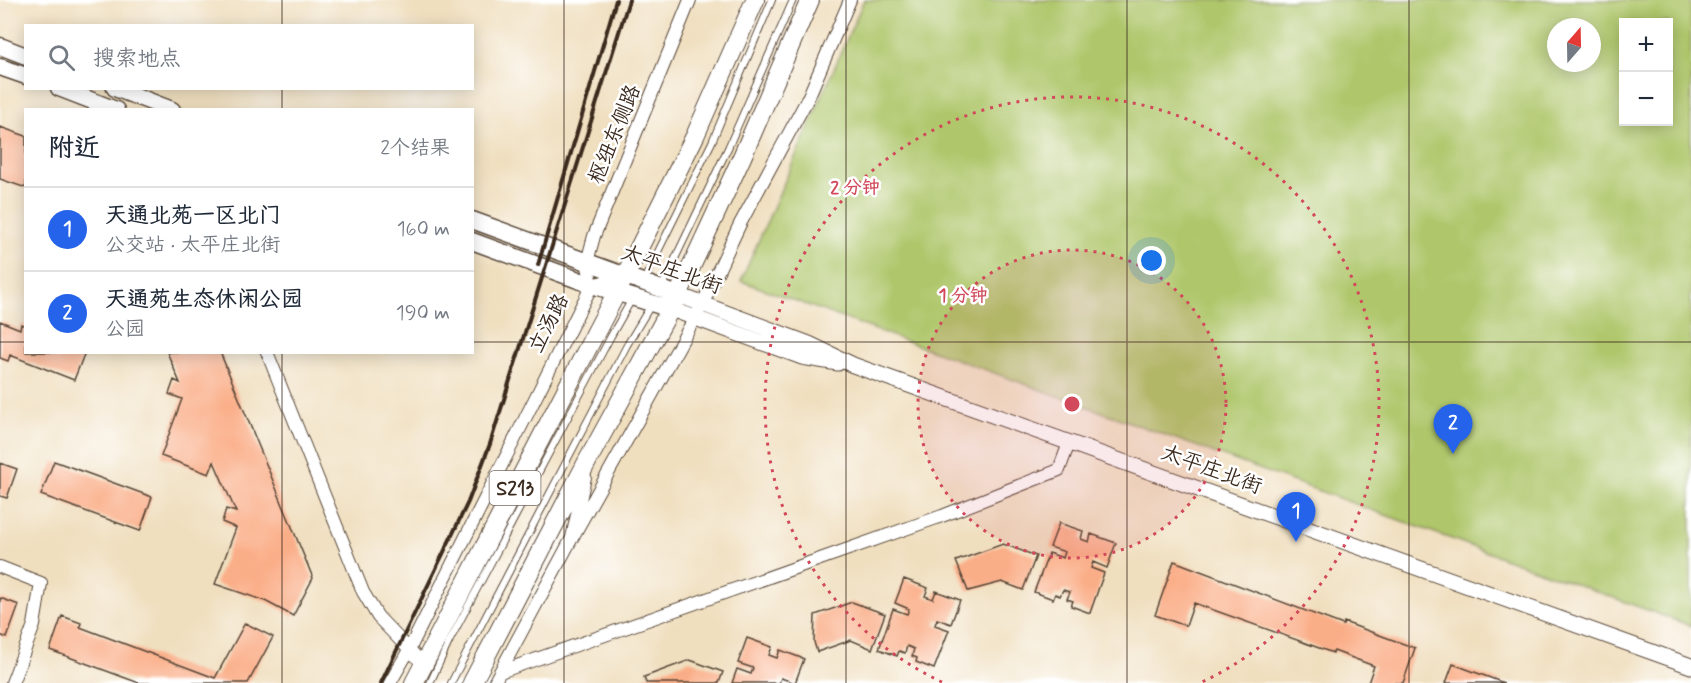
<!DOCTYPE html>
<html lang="zh">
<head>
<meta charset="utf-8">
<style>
  :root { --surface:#fff; --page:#f6f6f7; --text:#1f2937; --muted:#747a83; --line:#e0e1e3; --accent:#2563eb }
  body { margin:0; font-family:Mynerve,"LXGW WenKai TC",sans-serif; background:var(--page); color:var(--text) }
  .controls { position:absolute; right:18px; top:18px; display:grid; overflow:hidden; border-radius:0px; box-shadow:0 3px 15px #0003 }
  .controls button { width:54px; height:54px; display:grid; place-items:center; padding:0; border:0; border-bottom:2px solid var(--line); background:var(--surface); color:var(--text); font:30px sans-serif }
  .compass { position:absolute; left:1547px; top:18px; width:54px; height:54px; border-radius:50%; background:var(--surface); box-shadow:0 3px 15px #0003; rotate:20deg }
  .you { position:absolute; left:1152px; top:261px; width:21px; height:21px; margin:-15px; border:4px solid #fff; border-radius:50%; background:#1a73e8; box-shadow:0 0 0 9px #1a73e833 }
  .badge { display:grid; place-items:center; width:39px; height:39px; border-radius:50%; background:var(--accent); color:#fff; font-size:20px; font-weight:700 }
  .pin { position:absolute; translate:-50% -50px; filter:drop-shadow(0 2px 3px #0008) }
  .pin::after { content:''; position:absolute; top:32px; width:21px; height:18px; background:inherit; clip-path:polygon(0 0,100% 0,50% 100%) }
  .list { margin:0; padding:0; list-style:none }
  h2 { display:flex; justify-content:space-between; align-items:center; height:78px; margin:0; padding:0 24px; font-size:26px }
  h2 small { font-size:20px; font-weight:400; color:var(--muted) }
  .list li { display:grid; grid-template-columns:39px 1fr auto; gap:18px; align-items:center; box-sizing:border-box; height:84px; padding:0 24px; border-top:2px solid var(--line) }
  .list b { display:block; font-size:22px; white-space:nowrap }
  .list p { margin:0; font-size:20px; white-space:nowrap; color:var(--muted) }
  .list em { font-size:20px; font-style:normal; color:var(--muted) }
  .icon { flex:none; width:33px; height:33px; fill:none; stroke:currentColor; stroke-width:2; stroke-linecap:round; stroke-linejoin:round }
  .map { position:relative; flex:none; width:1691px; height:683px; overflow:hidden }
  .search { position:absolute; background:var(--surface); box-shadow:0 3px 15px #0003; left:24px; top:24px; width:450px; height:66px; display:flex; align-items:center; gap:15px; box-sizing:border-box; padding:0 21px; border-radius:0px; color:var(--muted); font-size:22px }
  .panel { position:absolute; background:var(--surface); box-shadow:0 3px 15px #0003; left:24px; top:108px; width:450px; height:246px; border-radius:0px }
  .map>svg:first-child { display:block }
</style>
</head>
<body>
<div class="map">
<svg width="1691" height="683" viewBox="0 0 1691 683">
  <rect width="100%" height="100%" fill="#fff"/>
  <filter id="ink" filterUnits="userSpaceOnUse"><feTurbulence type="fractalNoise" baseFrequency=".0167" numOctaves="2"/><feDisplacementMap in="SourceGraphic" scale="12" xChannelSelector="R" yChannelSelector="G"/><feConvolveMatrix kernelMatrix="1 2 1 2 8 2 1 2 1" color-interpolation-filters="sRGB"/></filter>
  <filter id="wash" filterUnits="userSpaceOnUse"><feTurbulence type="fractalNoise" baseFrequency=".008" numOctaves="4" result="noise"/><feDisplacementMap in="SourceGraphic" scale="24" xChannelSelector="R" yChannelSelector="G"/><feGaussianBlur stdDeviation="1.35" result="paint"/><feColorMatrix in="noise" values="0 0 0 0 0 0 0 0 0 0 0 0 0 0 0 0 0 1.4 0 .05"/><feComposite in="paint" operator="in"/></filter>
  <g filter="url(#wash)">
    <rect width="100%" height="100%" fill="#f0dfbf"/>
    <path fill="#afc66b" stroke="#757844" stroke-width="1.5" fill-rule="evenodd" d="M864,0H1691V626L741,281ZM1624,22H1668V122H1624ZM1556,27H1592V63H1556Z"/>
    <g id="blocks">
      <path fill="#faae88" d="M0,127L26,136V188L0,179Z
        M0,321L20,329L21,324L26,326V352H85L74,380L10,355L8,361L0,358Z
        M167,352H220L313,578L293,616L265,601L215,584L236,528L222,522L226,509L236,512L214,462L209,474L161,456L182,399L169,394L174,380L180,383Z
        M54,461L152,497L140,531L41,495Z
        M0,463L17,469L7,498L0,496Z
        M1059,523L1083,531L1081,539L1089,542L1091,534L1116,543L1107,568L1093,562L1091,568L1104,573L1090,613L1071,606L1073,601L1067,599L1070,592L1063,590L1060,596L1055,594L1053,599L1034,592L1049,553L1063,558L1065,552L1050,547Z
        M1003,544L1036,556L1023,590L1002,582L968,591L956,561Z
        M1174,561L1343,625L1344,622L1415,648L1403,683H1368L1374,666L1334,651L1333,653L1194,603L1186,626L1155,615Z
        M904,579L928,588L925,596L933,599L936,591L960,600L951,624L937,619L935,625L949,630L934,669L916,662L917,658L912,656L914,649L907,646L905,653L899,651L897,656L879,649L893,609L907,614L909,609L895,603Z
        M0,598L19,605L7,638L0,635Z
        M852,602L885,614L872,649L851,640L817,652L814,642L815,615Z
        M62,616L81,623L80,627L215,678L245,623L273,637L248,683H139L50,650Z
        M747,638L772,647L769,655L777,658L780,650L804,659L795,683L781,678L779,683H732L737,669L751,674L753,668L738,663Z
        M690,660L723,672L719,683H646L644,677Z
        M1453,664L1504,683H1446Z"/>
    </g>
  </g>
  <g filter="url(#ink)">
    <use href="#blocks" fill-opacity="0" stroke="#564536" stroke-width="1.5"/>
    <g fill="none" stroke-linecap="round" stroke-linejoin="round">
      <g stroke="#564536" stroke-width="8">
        <path id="service" d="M644,280L712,142L772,0
          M661,288L728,148L793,0
          M430,683L450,640L611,336L632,299
          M451,683L627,345L651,305"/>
      </g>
      <g stroke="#564536" stroke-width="14">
        <path id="minor" d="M592,285L587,262L594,236L690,0
          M267,352L363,592L378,617L424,665
          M572,538L702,305L740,224L808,98L850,0
          M0,567L41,583L34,625L12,683
          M500,672L942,516L1059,470L1069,443
          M390,683L409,650L592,285L625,276
          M494,683L572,538L585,477"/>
      </g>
      <g stroke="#564536" stroke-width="17">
        <path id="tertiary" d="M678,295L809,344L853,365L1691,666
          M671,309L802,357L838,363"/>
      </g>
      <g stroke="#564536" stroke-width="19">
        <path id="secondary" d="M0,46L26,56
          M0,67L26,76
          M59,88L116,110
          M115,88L172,110
          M472,220L678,295
          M472,241L592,285L671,309"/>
      </g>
      <g stroke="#564536" stroke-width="20">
        <path id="primary" d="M414,683L625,276L695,136L755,0
          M472,683L588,460L678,295L742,157L810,0"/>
      </g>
      <use href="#service" stroke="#fff" stroke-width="6"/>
      <use href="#minor" stroke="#fff" stroke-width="12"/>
      <use href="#tertiary" stroke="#fff" stroke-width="15"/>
      <use href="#secondary" stroke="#fff" stroke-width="16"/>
      <use href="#primary" stroke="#fff" stroke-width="18"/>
      <path stroke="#3b2a1e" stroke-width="4" d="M538,265L616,0
        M381,683L468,502L490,444L629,0"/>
    </g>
  </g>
  <path fill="none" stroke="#3b2a1e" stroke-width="1.5" stroke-opacity="0.55" d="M282,0V26M564,0V683M846,0V683M1127,0V683M1409,0V683M282,88V110M0,342H26M472,342H1691M282,352V683"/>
  <circle cx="1072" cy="404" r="154" fill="#d1495b" fill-opacity=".12"/>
  <g fill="none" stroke="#d1495b" stroke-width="3" stroke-dasharray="3 6">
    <circle cx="1072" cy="404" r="154"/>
    <path d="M942 682A307 307 0 1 1 1202 682"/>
  </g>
  <g text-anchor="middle" stroke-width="5" stroke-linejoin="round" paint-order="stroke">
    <rect fill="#fff" stroke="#766a62" stroke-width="1.5" x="489.5" y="471" width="51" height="34" rx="4.5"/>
    <g font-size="20" font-weight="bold" fill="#3b2a1e">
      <text x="515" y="495">S213</text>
    </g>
    <g font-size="21" fill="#3b2a1e" stroke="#fff">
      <text transform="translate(614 134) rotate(-68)" y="7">枢纽东侧路</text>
      <text transform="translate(672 269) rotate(20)" y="7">太平庄北街</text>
      <text transform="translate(548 323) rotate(-63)" y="7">立汤路</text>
      <text transform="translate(1212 469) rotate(20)" y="7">太平庄北街</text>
    </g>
  </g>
  <circle cx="1072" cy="404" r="9" fill="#d1495b" stroke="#fff" stroke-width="3"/>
  <g font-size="18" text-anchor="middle" font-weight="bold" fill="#d1495b" stroke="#fff" stroke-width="5" stroke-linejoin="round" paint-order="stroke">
    <text x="855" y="193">2 分钟</text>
    <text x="963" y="301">1 分钟</text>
  </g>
</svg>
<div class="controls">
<button>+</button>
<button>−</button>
</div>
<svg class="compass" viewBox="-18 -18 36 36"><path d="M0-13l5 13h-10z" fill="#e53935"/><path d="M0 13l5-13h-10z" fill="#747a83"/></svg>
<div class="you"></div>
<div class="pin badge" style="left:1296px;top:542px">1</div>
<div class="pin badge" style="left:1453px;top:454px">2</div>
<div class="search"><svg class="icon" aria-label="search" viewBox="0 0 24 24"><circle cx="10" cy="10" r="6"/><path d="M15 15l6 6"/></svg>搜索地点</div>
<section class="panel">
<h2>附近<small>2个结果</small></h2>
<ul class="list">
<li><span class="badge">1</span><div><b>天通北苑一区北门</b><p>公交站 · 太平庄北街</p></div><em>160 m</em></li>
<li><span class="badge">2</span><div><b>天通苑生态休闲公园</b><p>公园</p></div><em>190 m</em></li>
</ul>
</section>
</div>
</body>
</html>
